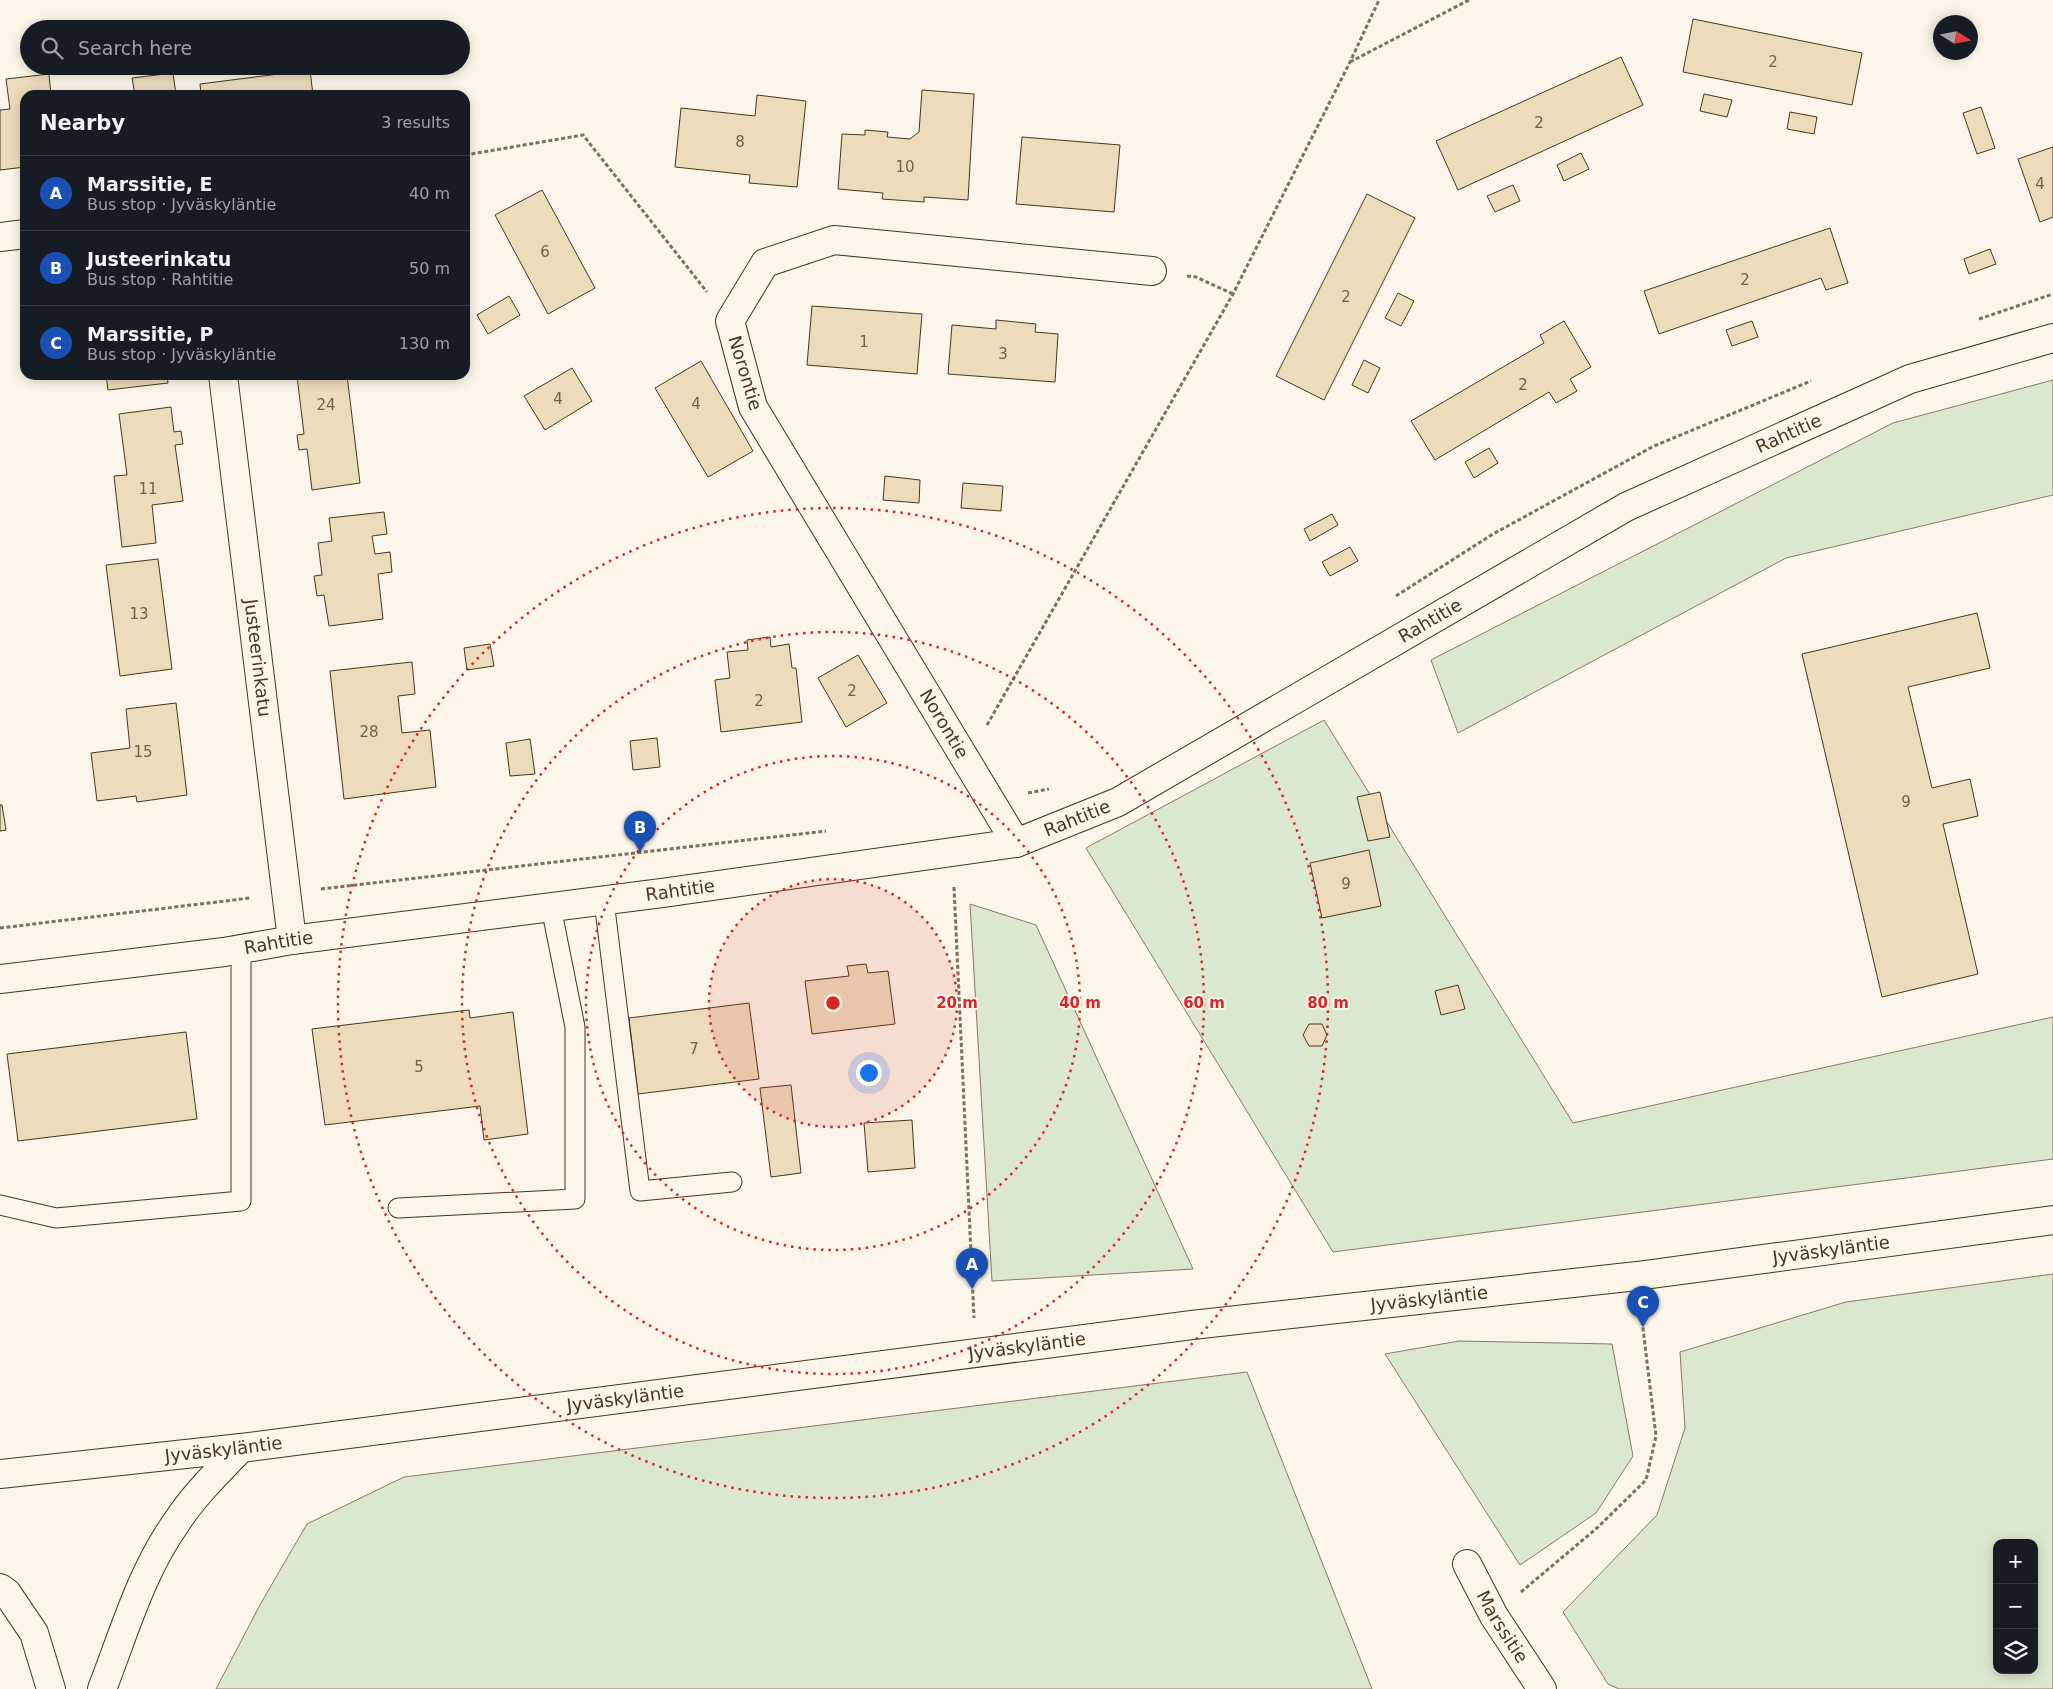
<!DOCTYPE html>
<html lang="en">
<head>
<meta charset="utf-8">
<style>
  :root { --surface:#171b24; --page:#20242c; --text:#f1f3f6; --muted:#9ea1a6; --line:#363941; --accent:#7c3aed }
  body { margin:0; font-family:"DejaVu Sans",sans-serif; background:var(--page); color:var(--text) }
  .controls { position:absolute; right:15px; bottom:15px; display:grid; overflow:hidden; border-radius:10px; box-shadow:0 2px 12px #0003 }
  .controls button { width:45px; height:45px; display:grid; place-items:center; padding:0; border:0; border-bottom:1px solid var(--line); background:var(--surface); color:var(--text); font:25px sans-serif }
  .compass { position:absolute; left:1933px; top:15px; width:45px; height:45px; border-radius:50%; background:var(--surface); box-shadow:0 2px 12px #0003; rotate:101deg }
  .you { position:absolute; left:868px; top:1072px; width:18px; height:18px; margin:-12px; border:4px solid #fff; border-radius:50%; background:#1a73e8; box-shadow:0 0 0 8px #1a73e833 }
  .badge { display:grid; place-items:center; width:32px; height:32px; border-radius:50%; background:var(--accent); color:#fff; font-size:16px; font-weight:700 }
  .pin { position:absolute; translate:-50% -41px; filter:drop-shadow(0 1px 2px #0008) }
  .pin::after { content:''; position:absolute; top:26px; width:18px; height:15px; background:inherit; clip-path:polygon(0 0,100% 0,50% 100%) }
  .list { margin:0; padding:0; list-style:none }
  h2 { display:flex; justify-content:space-between; align-items:center; height:65px; margin:0; padding:0 20px; font-size:21px }
  h2 small { font-size:16px; font-weight:400; color:var(--muted) }
  .list li { display:grid; grid-template-columns:32px 1fr auto; gap:15px; align-items:center; box-sizing:border-box; height:75px; padding:0 20px; border-top:1px solid var(--line) }
  .list b { display:block; font-size:19px; white-space:nowrap }
  .list p { margin:0; font-size:16px; white-space:nowrap; color:var(--muted) }
  .list em { font-size:16px; font-style:normal; color:var(--muted) }
  .icon { flex:none; width:28px; height:28px; fill:none; stroke:currentColor; stroke-width:2; stroke-linecap:round; stroke-linejoin:round }
  .map { position:relative; flex:none; width:2053px; height:1689px; overflow:hidden }
  .search { position:absolute; background:var(--surface); box-shadow:0 2px 12px #0003; left:20px; top:20px; width:450px; height:55px; display:flex; align-items:center; gap:12px; box-sizing:border-box; padding:0 18px; border-radius:28px; color:var(--muted); font-size:19px }
  .panel { position:absolute; background:var(--surface); box-shadow:0 2px 12px #0003; left:20px; top:90px; width:450px; height:290px; border-radius:15px }
  .map>svg:first-child { display:block }
</style>
</head>
<body>
<div class="map">
<svg width="2053" height="1689" viewBox="0 0 2053 1689">
  <rect width="100%" height="100%" fill="#fbf6e9"/>
  <path fill="#dce7d0" stroke="#887966" fill-rule="evenodd" d="M2053,380V495L1786,558L1458,733L1431,660L1893,423Z
    M1324,720L1573,1123L2053,1017V1159L1333,1252L1086,848Z
    M970,904L1036,925L1193,1269L992,1281Z
    M2053,1274V1689H1619L1608,1684L1563,1612L1657,1515L1685,1428L1680,1352L1846,1302ZM1997,1543H2034V1670H1997Z
    M1459,1341L1612,1344L1633,1456L1596,1513L1520,1565L1385,1354Z
    M1247,1372L1372,1689H216L261,1603L307,1524L404,1477Z"/>
  <path fill="#ecdcbc" stroke="#4a3520" d="M1693,19L1862,53L1852,105L1683,72Z
    M1621,57L1643,105L1458,190L1436,141Z
    M310,70L313,95H201L200,84Z
    M173,73L176,95H135L132,78Z
    M49,74L51,95H25V167L0,170V110L10,109L6,79Z
    M922,90L974,94L968,200L924,197V202L882,199L883,193L838,189L842,134L865,135V130L888,132L887,137L910,139L919,132Z
    M1704,94L1732,100L1727,117L1700,111Z
    M757,95L806,101L797,187L749,183L750,175L675,167L681,108L755,116Z
    M1981,107L1995,148L1977,154L1963,113Z
    M1790,112L1817,117L1814,134L1787,129Z
    M1022,137L1120,145L1114,212L1016,204Z
    M2053,147V217L2040,222L2018,159Z
    M1581,153L1589,169L1564,181L1557,165Z
    M1513,185L1520,201L1495,212L1487,196Z
    M542,190L595,288L548,314L495,215Z
    M1367,194L1415,218L1324,400L1276,376Z
    M1830,228L1848,283L1826,290L1821,278L1659,334L1644,291Z
    M1990,249L1996,264L1969,274L1964,259Z
    M1398,293L1414,301L1401,326L1385,318Z
    M509,296L520,315L488,334L477,315Z
    M812,306L922,314L917,374L807,365Z
    M996,320L1036,324L1035,332L1058,334L1055,382L948,374L952,325L996,329Z
    M1564,321L1591,367L1570,379L1577,391L1556,403L1549,392L1435,460L1411,421L1544,343L1540,335Z
    M1752,321L1758,337L1732,346L1726,330Z
    M1364,360L1380,368L1368,393L1352,385Z
    M701,361L753,451L708,477L655,388Z
    M572,368L592,401L545,430L524,396Z
    M106,375H167L168,383L108,390Z
    M307,375H347L360,483L312,490L307,449L299,450L297,435L304,434L297,376Z
    M171,407L174,432L181,431L183,444L175,445L183,501L152,505L156,543L122,547L114,476L127,475L119,414Z
    M1489,448L1498,463L1474,478L1465,462Z
    M885,476L920,480L919,503L883,500Z
    M963,483L1003,486L1001,511L961,508Z
    M384,512L387,534L372,536L375,554L390,552L392,572L378,574L383,619L329,626L324,595L317,596L314,576L322,575L318,543L332,541L329,518Z
    M1332,514L1338,525L1310,541L1304,529Z
    M1350,547L1358,561L1330,576L1322,562Z
    M158,559L172,669L120,676L106,565Z
    M1977,613L1990,668L1908,687L1932,788L1970,779L1978,816L1943,824L1978,974L1882,997L1802,654Z
    M770,637L771,647L789,644L792,668H796L802,722L721,732L715,680L730,678L727,652L748,650L747,640Z
    M490,644L494,666L467,670L464,648Z
    M858,655L887,703L846,727L818,678Z
    M412,662L415,694L398,696L402,733L430,730L436,787L344,799L330,671Z
    M176,703L187,795L137,802L136,796L97,801L91,753L130,748L126,709Z
    M657,738L660,767L633,770L630,741Z
    M530,739L535,774L510,776L506,743Z
    M1380,792L1390,837L1368,841L1357,797Z
    M0,805H2L6,830L0,831Z
    M1369,850L1381,906L1322,918L1310,863Z
    M866,964L868,973L888,971L895,1024L812,1034L805,981L849,976L847,966Z
    M1458,985L1465,1009L1441,1015L1435,991Z
    M749,1003L759,1079L638,1094L629,1018Z
    M469,1010L470,1018L513,1012L528,1134L484,1140L480,1106L325,1125L312,1029Z
    M1309,1024H1322L1327,1035L1322,1046H1309L1303,1035Z
    M186,1032L197,1119L18,1141L7,1054Z
    M791,1085L801,1173L771,1177L760,1088Z
    M912,1120L915,1168L868,1172L864,1123Z"/>
  <g fill="none" stroke-linecap="round" stroke-linejoin="round">
    <g stroke="#4a3520" stroke-width="21">
      <path id="service" d="M604,901L640,1191L732,1182
        M0,1205L56,1218L241,1201V949
        M398,1208L575,1199V1027L551,907"/>
    </g>
    <g stroke="#4a3520" stroke-width="30">
      <g id="minor">
        <path d="M0,237L25,234"/>
        <path id="s1" d="M223,375L292,940"/>
        <path d="M1016,843L753,407L730,321L765,263L834,240L1152,271"/>
        <path id="s2" d="M0,979L224,952L292,940L662,893L1016,843L1118,802L1626,507L1910,379L2053,338"/>
        <path id="s3" d="M1467,1564L1494,1616L1542,1689"/>
      </g>
    </g>
    <g stroke="#4a3520" stroke-width="30">
      <g id="trunk">
        <path id="s4" d="M0,1474L241,1448L1192,1325L1637,1276L2053,1220"/>
        <path d="M0,1588L7,1593L34,1633L51,1689"/>
        <path d="M102,1689C124,1633 141,1572 176,1523C194,1495 218,1472 241,1448"/>
      </g>
    </g>
    <path stroke="#7f6f5c" stroke-width="3" stroke-dasharray="4 2.5" stroke-linecap="butt" d="M1350,62L1469,0
      M465,155L583,135L707,292
      M1187,276L1196,277L1233,294
      M1979,319L2053,294
      M1396,596L1493,534L1654,446L1811,381
      M987,725L1233,294L1350,62L1379,0
      M1028,793L1049,789
      M954,887L974,1318
      M321,889L826,831
      M0,928L250,898
      M1521,1592L1597,1528L1646,1480L1656,1436L1641,1312"/>
    <use href="#service" stroke="#fbf6e9" stroke-width="19"/>
    <use href="#minor" stroke="#fbf6e9" stroke-width="28"/>
    <use href="#trunk" stroke="#fbf6e9" stroke-width="28"/>
  </g>
  <circle cx="833" cy="1003" r="124" fill="#d62828" fill-opacity=".12"/>
  <g fill="none" stroke="#d62828" stroke-width="2.5" stroke-dasharray="2.5 5">
    <circle cx="833" cy="1003" r="124"/>
    <circle cx="833" cy="1003" r="247"/>
    <circle cx="833" cy="1003" r="371"/>
    <circle cx="833" cy="1003" r="495"/>
  </g>
  <g text-anchor="middle" stroke-width="4" stroke-linejoin="round" paint-order="stroke">
    <g font-size="15" fill="#725f47">
      <text x="1773" y="67">2</text>
      <text x="1539" y="128">2</text>
      <text x="740" y="147">8</text>
      <text x="905" y="172">10</text>
      <text x="2040" y="189">4</text>
      <text x="545" y="257">6</text>
      <text x="1745" y="285">2</text>
      <text x="1346" y="302">2</text>
      <text x="864" y="347">1</text>
      <text x="1003" y="359">3</text>
      <text x="1523" y="390">2</text>
      <text x="558" y="404">4</text>
      <text x="696" y="409">4</text>
      <text x="326" y="410">24</text>
      <text x="148" y="494">11</text>
      <text x="139" y="619">13</text>
      <text x="852" y="696">2</text>
      <text x="759" y="706">2</text>
      <text x="369" y="737">28</text>
      <text x="143" y="757">15</text>
      <text x="1906" y="807">9</text>
      <text x="1346" y="889">9</text>
      <text x="694" y="1054">7</text>
      <text x="419" y="1072">5</text>
    </g>
    <g font-size="18" fill="#4a3520" stroke="#fbf6e9">
      <text transform="translate(745 373) rotate(73)" y="6">Norontie</text>
      <text dy="6" stroke="none"><textPath href="#s2" startOffset="1901">Rahtitie</textPath></text>
      <text dy="6" stroke="none"><textPath href="#s2" startOffset="1496">Rahtitie</textPath></text>
      <text dy="6" stroke="none"><textPath href="#s1" startOffset="285">Justeerinkatu</textPath></text>
      <text transform="translate(944 724) rotate(59)" y="6">Norontie</text>
      <text dy="6" stroke="none"><textPath href="#s2" startOffset="1091">Rahtitie</textPath></text>
      <text dy="6" stroke="none"><textPath href="#s2" startOffset="686">Rahtitie</textPath></text>
      <text dy="6" stroke="none"><textPath href="#s2" startOffset="281">Rahtitie</textPath></text>
      <text dy="6" stroke="none"><textPath href="#s4" startOffset="1845">Jyväskyläntie</textPath></text>
      <text dy="6" stroke="none"><textPath href="#s4" startOffset="1440">Jyväskyläntie</textPath></text>
      <text dy="6" stroke="none"><textPath href="#s4" startOffset="1035">Jyväskyläntie</textPath></text>
      <text dy="6" stroke="none"><textPath href="#s4" startOffset="630">Jyväskyläntie</textPath></text>
      <text dy="6" stroke="none"><textPath href="#s4" startOffset="225">Jyväskyläntie</textPath></text>
      <text dy="6" stroke="none"><textPath href="#s3" startOffset="72">Marssitie</textPath></text>
    </g>
  </g>
  <circle cx="833" cy="1003" r="8" fill="#d62828" stroke="#fbf6e9" stroke-width="2.5"/>
  <g font-size="15" text-anchor="middle" font-weight="bold" fill="#d62828" stroke="#fbf6e9" stroke-width="4" stroke-linejoin="round" paint-order="stroke">
    <text x="957" y="1008">20 m</text>
    <text x="1080" y="1008">40 m</text>
    <text x="1204" y="1008">60 m</text>
    <text x="1328" y="1008">80 m</text>
  </g>
</svg>
<div class="controls">
<button>+</button>
<button>−</button>
<button><svg class="icon" aria-label="layers" viewBox="0 0 24 24"><path d="M12 4l9 5-9 5-9-5zM3 14l9 5 9-5"/></svg></button>
</div>
<svg class="compass" viewBox="-18 -18 36 36"><path d="M0-13l5 13h-10z" fill="#e53935"/><path d="M0 13l5-13h-10z" fill="#9ea1a6"/></svg>
<div class="you"></div>
<div class="pin badge" style="left:972px;top:1289px;background:#1a4fb4">A</div>
<div class="pin badge" style="left:640px;top:852px;background:#1a4fb4">B</div>
<div class="pin badge" style="left:1643px;top:1327px;background:#1a4fb4">C</div>
<div class="search"><svg class="icon" aria-label="search" viewBox="0 0 24 24"><circle cx="10" cy="10" r="6"/><path d="M15 15l6 6"/></svg>Search here</div>
<section class="panel">
<h2>Nearby<small>3 results</small></h2>
<ul class="list">
<li><span class="badge" style="background:#1a4fb4">A</span><div><b>Marssitie, E</b><p>Bus stop · Jyväskyläntie</p></div><em>40 m</em></li>
<li><span class="badge" style="background:#1a4fb4">B</span><div><b>Justeerinkatu</b><p>Bus stop · Rahtitie</p></div><em>50 m</em></li>
<li><span class="badge" style="background:#1a4fb4">C</span><div><b>Marssitie, P</b><p>Bus stop · Jyväskyläntie</p></div><em>130 m</em></li>
</ul>
</section>
</div>
</body>
</html>
